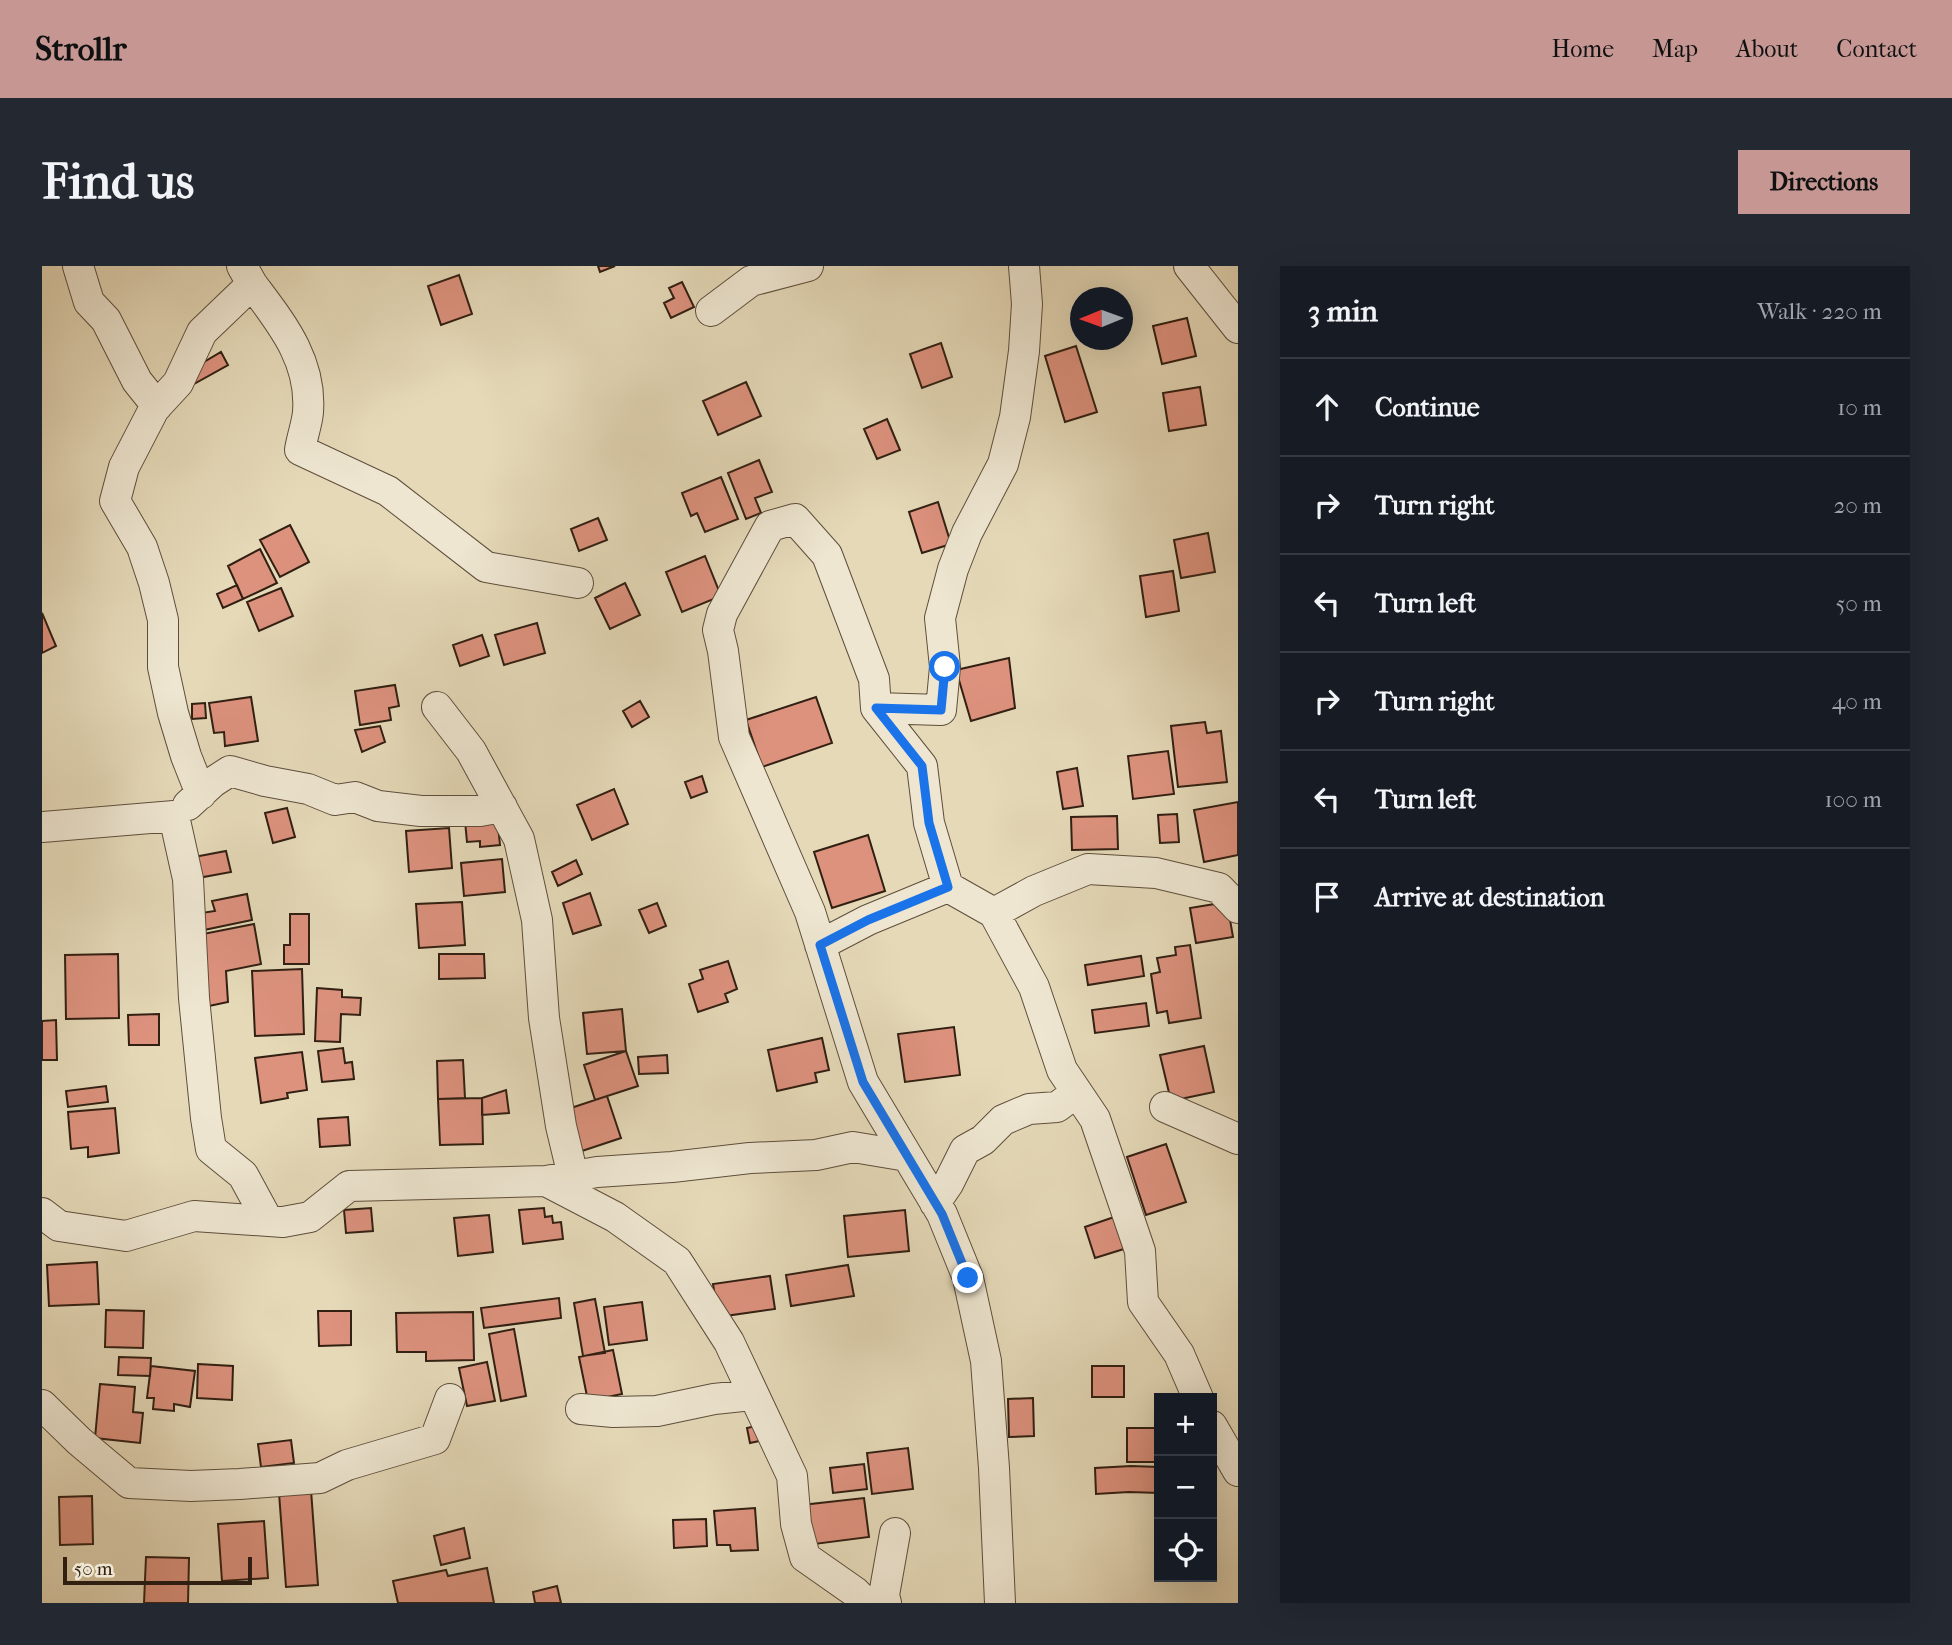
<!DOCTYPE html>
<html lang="en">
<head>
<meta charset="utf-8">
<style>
  :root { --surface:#171b24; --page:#242831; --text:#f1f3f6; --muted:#9ea1a6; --line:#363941; --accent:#c59692 }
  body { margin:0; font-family:"IM FELL French Canon",serif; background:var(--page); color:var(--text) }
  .controls { position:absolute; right:21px; bottom:21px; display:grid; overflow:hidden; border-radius:0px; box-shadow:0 7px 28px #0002 }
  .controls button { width:63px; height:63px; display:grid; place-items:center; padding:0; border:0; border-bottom:2px solid var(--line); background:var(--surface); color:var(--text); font:35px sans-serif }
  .compass { position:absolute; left:1028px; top:21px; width:63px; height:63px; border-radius:50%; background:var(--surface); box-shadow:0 7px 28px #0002; rotate:269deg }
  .scale { position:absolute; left:21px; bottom:18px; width:189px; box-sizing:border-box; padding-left:7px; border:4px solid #311f12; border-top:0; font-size:19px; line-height:24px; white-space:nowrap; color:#311f12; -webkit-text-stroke:5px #eee6d1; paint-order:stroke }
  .stop { position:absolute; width:21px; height:21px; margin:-16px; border:5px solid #1a73e8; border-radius:50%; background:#fff }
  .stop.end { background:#1a73e8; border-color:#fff; box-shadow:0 2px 7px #0008 }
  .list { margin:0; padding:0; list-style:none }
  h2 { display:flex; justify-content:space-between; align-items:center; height:91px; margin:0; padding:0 28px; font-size:30px }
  h2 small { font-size:23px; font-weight:400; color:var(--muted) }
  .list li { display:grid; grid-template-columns:46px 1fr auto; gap:21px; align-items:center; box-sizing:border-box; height:98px; padding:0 28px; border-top:2px solid var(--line) }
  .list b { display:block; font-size:26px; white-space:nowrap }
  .list em { font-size:23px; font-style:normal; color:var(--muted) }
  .icon { flex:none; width:38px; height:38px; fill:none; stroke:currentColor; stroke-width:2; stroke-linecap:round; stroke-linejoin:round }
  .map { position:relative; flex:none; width:1196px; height:1337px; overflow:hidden; border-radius:0px }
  header { display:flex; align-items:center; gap:42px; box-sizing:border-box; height:98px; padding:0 35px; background:var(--accent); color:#111 }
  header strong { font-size:33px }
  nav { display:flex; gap:38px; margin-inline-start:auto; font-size:24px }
  .intro { display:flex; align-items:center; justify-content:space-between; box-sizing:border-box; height:168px; padding:0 42px }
  h1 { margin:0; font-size:49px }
  .button { padding:18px 32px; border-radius:0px; background:var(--accent); color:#111; font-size:24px; font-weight:700 }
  main { display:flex; gap:42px; padding:0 42px }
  aside { flex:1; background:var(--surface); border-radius:0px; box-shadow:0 7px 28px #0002 }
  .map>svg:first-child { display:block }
</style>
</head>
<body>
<header>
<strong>Strollr</strong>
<nav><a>Home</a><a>Map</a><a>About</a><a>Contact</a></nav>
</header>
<div class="intro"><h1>Find us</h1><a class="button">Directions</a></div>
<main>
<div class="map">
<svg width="1196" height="1337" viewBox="0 0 1196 1337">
  <rect width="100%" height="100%" fill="#e5d9b8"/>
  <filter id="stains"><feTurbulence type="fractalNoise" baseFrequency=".00286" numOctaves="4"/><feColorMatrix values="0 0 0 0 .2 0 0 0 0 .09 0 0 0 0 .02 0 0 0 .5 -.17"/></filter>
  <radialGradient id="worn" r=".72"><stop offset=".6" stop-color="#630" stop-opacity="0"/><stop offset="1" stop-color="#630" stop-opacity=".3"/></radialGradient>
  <path fill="#dd927e" stroke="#311f12" stroke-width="2" d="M556,0H573L558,6Z
    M417,9L430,48L399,59L386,20Z
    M640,16L652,41L629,52L622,37L632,32L627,22Z
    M1145,52L1154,90L1120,98L1111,60Z
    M899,77L910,111L880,122L868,88Z
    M1034,80L1055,146L1023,156L1003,90Z
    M179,86L186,99L152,118L145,106Z
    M704,116L719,150L676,169L661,135Z
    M1158,121L1164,159L1127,165L1121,127Z
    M845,153L858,184L835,193L822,163Z
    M717,194L730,226L713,232L719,247L704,253L686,207Z
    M679,211L696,253L663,266L655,247L649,250L640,227Z
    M896,236L909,278L880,287L867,246Z
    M556,252L565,274L537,285L529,263Z
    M248,259L267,296L238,311L218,274Z
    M1166,267L1173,306L1139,312L1132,274Z
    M218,283L235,317L201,333L186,300Z
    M663,290L679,330L640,346L624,306Z
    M1131,305L1137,345L1104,351L1098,310Z
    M583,317L598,349L568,363L553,332Z
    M195,319L201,333L181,342L175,328Z
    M239,322L251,350L217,365L205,336Z
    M0,347L14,380L0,387Z
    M495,357L503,387L462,399L453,369Z
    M440,369L447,390L418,400L411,379Z
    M967,392L973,442L929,455L914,404Z
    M353,419L357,440L347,442L349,454L318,459L313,425Z
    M209,431L216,475L183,480L182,466L172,467L167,437Z
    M774,431L790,477L720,501L704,454Z
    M598,435L607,451L590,461L581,445Z
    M163,437L164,452L150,453V438Z
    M1163,456L1165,467L1179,465L1185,516L1136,521L1129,460Z
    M338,460L343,476L320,486L313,464Z
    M1126,485L1132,528L1091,533L1086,490Z
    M1035,502L1041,540L1021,543L1015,506Z
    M660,510L665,526L649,532L643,516Z
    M572,523L586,558L550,574L535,539Z
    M1196,536V589L1162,596L1152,544Z
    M245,542L253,571L231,577L223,547Z
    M1135,548L1137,576L1118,577L1116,549Z
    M1075,550L1076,583L1030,584L1029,551Z
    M455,551L458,579L438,581V575L425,576L423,555Z
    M407,562L410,602L367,606L364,565Z
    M826,569L843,625L790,642L772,586Z
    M184,585L189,606L156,612L152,591Z
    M460,593L463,626L422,630L419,597Z
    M534,594L540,608L516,620L510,606Z
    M548,627L559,659L531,668L521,637Z
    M205,628L210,654L162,664L159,647L173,645L170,635Z
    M420,636L423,679L377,682L374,638Z
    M1185,636L1191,671L1154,677L1148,642Z
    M615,637L624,660L607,667L597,644Z
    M248,648H267V698H242V679H248Z
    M212,658L219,698L184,705L186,736L167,740L161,668Z
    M1148,679L1159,752L1127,757L1125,745L1115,747L1109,708L1118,706L1115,692L1134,689L1133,681Z
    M76,688L77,752L24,753L23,689Z
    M397,688H442L443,712L397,713Z
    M1099,690L1102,710L1046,719L1043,699Z
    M686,695L695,723L683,728L686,736L656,746L647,718L661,713L658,704Z
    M260,703L262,768L213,770L210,705Z
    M275,722L300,724V731L319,732L318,749L299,748L298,776L273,775Z
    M1104,737L1107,760L1053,767L1050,744Z
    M580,743L584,785L545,788L541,747Z
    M117,748V779H87L86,749Z
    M14,754L15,794H0V755Z
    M912,761L918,809L863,816L856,768Z
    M780,772L787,804L773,807L775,816L735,825L726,784Z
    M1162,780L1172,826L1129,835L1118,789Z
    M301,782L303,797L310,796L312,813L280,816L276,785Z
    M584,785L596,820L553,834L542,799Z
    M260,786L265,824L245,827L246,832L219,837L213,792Z
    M625,789L626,807L597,808L596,791Z
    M421,794L423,832L396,833L395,795Z
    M64,820L66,836L26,841L24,825Z
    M464,824L467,847L440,849V832Z
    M565,830L579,872L534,887L520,845Z
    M440,832L441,878L398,879L396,833Z
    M73,842L77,887L46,891V881L29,883L26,846Z
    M306,851L308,879L278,881L276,853Z
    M1124,878L1144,936L1104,949L1085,891Z
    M329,942L331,965L304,967L302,944Z
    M502,942L503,951L510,950L511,957L519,956L521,973L481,978L477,944Z
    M863,944L867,985L806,991L802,950Z
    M447,949L451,986L416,990L412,952Z
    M1075,950L1085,982L1053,992L1043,961Z
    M55,996L57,1038L7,1040L5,999Z
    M806,999L812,1030L749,1040L744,1009Z
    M728,1010L733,1043L676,1051L671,1018Z
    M517,1032L519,1052L442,1062L439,1042Z
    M553,1033L563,1087L541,1090L532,1037Z
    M600,1036L605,1074L567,1079L562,1041Z
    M64,1044L102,1045L101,1082L63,1081Z
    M276,1045H309V1079L277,1080Z
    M431,1046L432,1094L384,1095V1086H355L354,1047Z
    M472,1063L484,1130L459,1135L447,1068Z
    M571,1084L580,1128L546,1135L537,1091Z
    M77,1091L109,1092L108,1110L76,1109Z
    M445,1096L453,1135L425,1140L417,1102Z
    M156,1098L191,1100L190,1134L155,1132Z
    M109,1100L153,1105L148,1141L132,1138V1145L111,1143L112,1132H105Z
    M1050,1100H1082V1131H1050Z
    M58,1118L93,1121L91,1146L101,1147L98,1177L53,1172Z
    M991,1132L992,1170L967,1171L966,1133Z
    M719,1159L722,1174L708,1177L705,1162Z
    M1085,1162H1115V1196H1085Z
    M249,1174L252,1197L219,1201L216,1178Z
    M866,1182L871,1223L830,1228L825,1187Z
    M822,1198L825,1223L791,1227L788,1202Z
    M1089,1200L1117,1201V1227L1087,1226L1054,1228L1053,1202Z
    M269,1224L276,1319L244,1321L237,1227Z
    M50,1230L51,1278L18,1279L17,1231Z
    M822,1232L827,1271L765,1279L760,1239Z
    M713,1242L716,1284L689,1285L688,1279H675L672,1245Z
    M664,1253L665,1280L632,1282L631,1254Z
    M222,1255L226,1312L180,1315L176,1258Z
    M422,1262L428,1292L399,1299L392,1270Z
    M104,1291L147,1292L146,1337H102Z
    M445,1302L452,1337H356L351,1315L404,1304L406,1310Z
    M515,1320L519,1337H493L491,1326Z"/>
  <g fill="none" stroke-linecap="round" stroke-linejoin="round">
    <g stroke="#5e4e3c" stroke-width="32">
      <path id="minor" d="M36,0L47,36L64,54L95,115L115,140
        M1147,0L1196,62
        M210,18C239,57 270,94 266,146C265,158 260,171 258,184L346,225L444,301L536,317
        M669,45L709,15L766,0
        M395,441L429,485L477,573L495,654L502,752L519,860L531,910
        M834,442L899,444L903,401L898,352L911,303L925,267L961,198L973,151L982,85L985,38L982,0
        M159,528L144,490L131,447L121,401V354L112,317L100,281L73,235L82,201L112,143L136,117L160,66L210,18L200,0
        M146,539L171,516L188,505L223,515L266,523L293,534L313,531L336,540L379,545H438L460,541
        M0,561L132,550L146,613L152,732L164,852L169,883L201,909L226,955
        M906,621L887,557L880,500L834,442L832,413L785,289L753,253L728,260L680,348L676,364L681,385L692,471L768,646L821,816L900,948L926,1012L944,1095L952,1202L958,1337
        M952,647L992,625L1046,603L1114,607L1177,622L1196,642
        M778,679L826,654L906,621L952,647L992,721L1020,804L1053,853L1098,985L1101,1036L1137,1088L1156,1132
        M1123,841L1196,873
        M504,915L573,951L635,995L687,1076L750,1210L754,1258L763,1291L813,1326L824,1337
        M893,937L906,918L923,884L941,874L961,854L987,843L1015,841L1035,826
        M0,947L17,960L84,970L152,950L241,956L268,951L307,920L504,915L555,906L630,901L708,892L774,889L811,881L865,890
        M0,1139L37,1175L87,1217L149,1220L198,1218L278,1212L305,1199L393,1173L408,1133
        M539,1143L571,1146L615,1145L672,1133L710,1129
        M1170,1160L1196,1205
        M844,1337L842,1329L853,1267"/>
    </g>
    <use href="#minor" stroke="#eee6d1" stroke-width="30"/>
  </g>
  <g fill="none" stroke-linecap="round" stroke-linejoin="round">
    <path stroke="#1a73e8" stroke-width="9" d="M903,401L899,444L834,442L880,500L887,557L906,621L826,654L778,679L821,816L900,948L926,1012"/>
  </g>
  <rect width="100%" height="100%" filter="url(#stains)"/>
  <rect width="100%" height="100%" fill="url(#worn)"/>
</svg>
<div class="controls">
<button>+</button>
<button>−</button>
<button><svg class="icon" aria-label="locate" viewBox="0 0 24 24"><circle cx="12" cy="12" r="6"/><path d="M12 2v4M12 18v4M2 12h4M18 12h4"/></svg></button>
</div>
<svg class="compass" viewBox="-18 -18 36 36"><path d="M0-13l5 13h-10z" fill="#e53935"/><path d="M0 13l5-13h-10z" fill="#9ea1a6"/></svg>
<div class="scale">50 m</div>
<div class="stop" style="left:903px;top:401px"></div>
<div class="stop end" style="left:926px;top:1012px"></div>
</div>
<aside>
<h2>3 min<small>Walk · 220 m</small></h2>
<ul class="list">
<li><svg class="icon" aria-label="ahead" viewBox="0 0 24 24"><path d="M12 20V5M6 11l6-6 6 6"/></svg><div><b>Continue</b></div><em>10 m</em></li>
<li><svg class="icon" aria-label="right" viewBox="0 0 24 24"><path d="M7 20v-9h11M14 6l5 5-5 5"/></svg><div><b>Turn right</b></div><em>20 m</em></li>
<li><svg class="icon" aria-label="left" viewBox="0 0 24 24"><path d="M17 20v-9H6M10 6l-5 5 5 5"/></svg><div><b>Turn left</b></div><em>50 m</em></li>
<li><svg class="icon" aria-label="right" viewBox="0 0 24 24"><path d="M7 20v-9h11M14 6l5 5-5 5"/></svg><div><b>Turn right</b></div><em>40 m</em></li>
<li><svg class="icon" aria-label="left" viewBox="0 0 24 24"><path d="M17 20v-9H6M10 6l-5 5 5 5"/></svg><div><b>Turn left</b></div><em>100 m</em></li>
<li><svg class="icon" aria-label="arrive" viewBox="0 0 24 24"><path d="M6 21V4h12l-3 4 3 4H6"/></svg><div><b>Arrive at destination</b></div></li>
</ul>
</aside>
</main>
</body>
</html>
